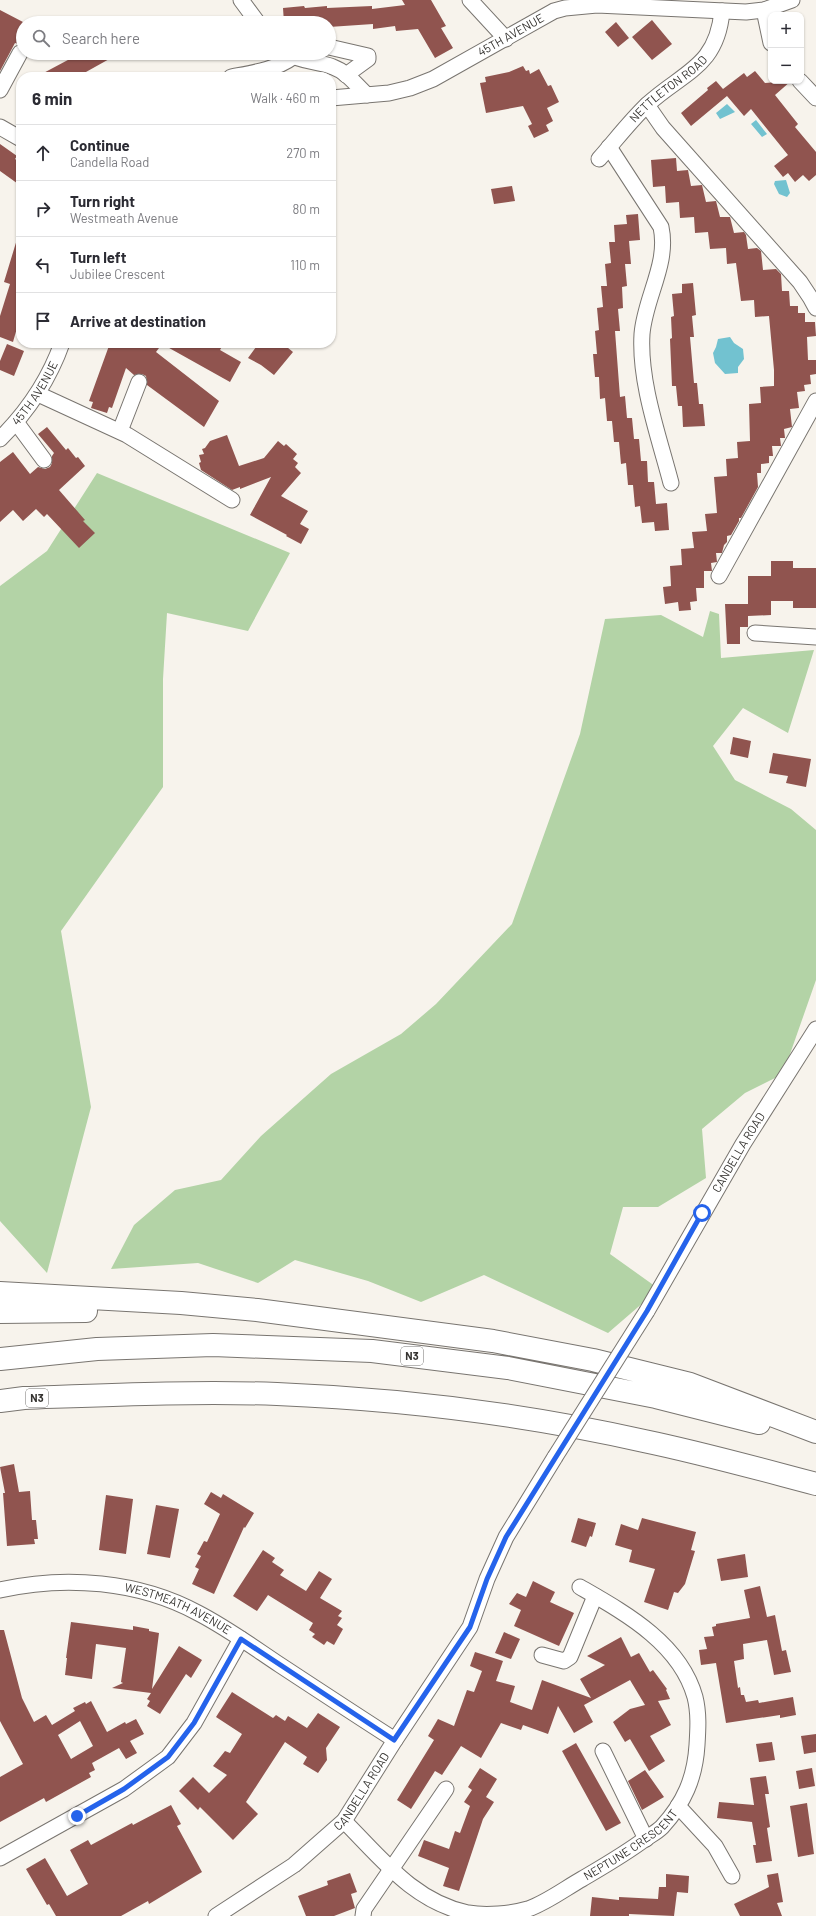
<!DOCTYPE html>
<html lang="en">
<head>
<meta charset="utf-8">
<style>
  :root { --surface:#fff; --page:#f2f2f3; --text:#2b2b33; --muted:#7c7c81; --line:#e1e1e2 }
  body { margin:0; font-family:Barlow,sans-serif; background:var(--page); color:var(--text) }
  .controls { position:absolute; right:12px; top:12px; display:grid; overflow:hidden; border-radius:8px; box-shadow:0 1px 3px #0004 }
  .controls button { width:36px; height:36px; display:grid; place-items:center; padding:0; border:0; border-bottom:1px solid var(--line); background:var(--surface); color:var(--text); font:20px sans-serif }
  .stop { position:absolute; width:12px; height:12px; margin:-9px; border:3px solid #2563eb; border-radius:50%; background:#fff }
  .stop.end { background:#2563eb; border-color:#fff; box-shadow:0 1px 4px #0008 }
  .list { margin:0; padding:0; list-style:none }
  h2 { display:flex; justify-content:space-between; align-items:center; height:52px; margin:0; padding:0 16px; font-size:17px }
  h2 small { font-size:13px; font-weight:400; color:var(--muted) }
  .list li { display:grid; grid-template-columns:26px 1fr auto; gap:12px; align-items:center; box-sizing:border-box; height:56px; padding:0 16px; border-top:1px solid var(--line) }
  .list b { display:block; font-size:15px; white-space:nowrap }
  .list p { margin:0; font-size:13px; white-space:nowrap; color:var(--muted) }
  .list em { font-size:13px; font-style:normal; color:var(--muted) }
  .icon { flex:none; width:22px; height:22px; fill:none; stroke:currentColor; stroke-width:2; stroke-linecap:round; stroke-linejoin:round }
  .map { position:relative; flex:none; width:816px; height:1916px; overflow:hidden }
  .search { position:absolute; background:var(--surface); box-shadow:0 1px 3px #0004; left:16px; top:16px; width:320px; height:44px; display:flex; align-items:center; gap:10px; box-sizing:border-box; padding:0 14px; border-radius:22px; color:var(--muted); font-size:15px }
  .panel { position:absolute; background:var(--surface); box-shadow:0 1px 3px #0004; left:16px; top:72px; width:320px; height:276px; border-radius:16px }
  .map>svg:first-child { display:block }
</style>
</head>
<body>
<div class="map">
<svg width="816" height="1916" viewBox="0 0 816 1916">
  <rect width="100%" height="100%" fill="#f7f3ec"/>
  <path fill="#b3d3a6" d="M97,473L290,553L248,631L167,613L163,679V787L61,931L91,1107L47,1273L0,1221V586L47,551Z
    M710,611L719,614L721,658L814,650L788,733L743,708L713,746L735,780L791,809L816,830V980L783,1074L745,1093L702,1129L706,1178L658,1207H623L610,1254L659,1289L608,1333L484,1275L421,1302L368,1281L295,1260L258,1283L198,1263L111,1269L134,1225L175,1190L221,1180L261,1136L331,1074L401,1034L436,1004L512,924L580,734L605,619L661,615L703,637Z"/>
  <path fill="#72c2d0" d="M727,104L735,112L720,119L716,113Z
    M756,120L767,134L762,137L751,124Z
    M786,180L790,193L787,197L779,194L774,184L775,181Z
    M730,337L734,343L743,349L744,359L738,367V373L725,374L715,363L713,353L716,347L718,339Z"/>
  <path fill="#90544f" fill-rule="evenodd" d="M402,0H431L446,26L441,28L453,48L435,58L418,29L396,31L395,26L373,29V24L329,27V23H284L283,8L304,6L305,8L327,6V8L372,6V9L405,5Z
    M0,10L23,22V45L15,43L0,71Z
    M652,20L672,44L652,60L632,37Z
    M616,22L629,38L618,47L605,32Z
    M81,53H120L77,77H36Z
    M523,66L526,71L529,70L530,74L539,69L548,86L551,85L559,102L547,108L553,121L546,125L549,131L534,138L528,126L532,124L523,106L486,113L480,83L486,82L485,77L509,72Z
    M755,71L765,83L791,81L775,95L798,124L795,127L816,152V175L809,181L803,175L795,182L788,173L783,177L774,166L788,155L751,109L744,116L727,96L691,126L681,113L708,90L707,88L716,81L723,89L744,73L747,77Z
    M0,144L17,156L15,159L21,163V186L0,171Z
    M676,158L677,171L688,170L691,186L702,185L706,202L716,201L720,217H730L734,233L744,232L746,235L748,249L757,248L761,251L763,270L776,269L781,274L782,291H789L790,306H798V313H805V322H815L816,336L807,337L808,360H816V374L810,375L811,384L804,385L805,391L797,392L799,408L790,409L792,427L784,429L785,438H780L781,446H772L773,456H769V463L761,464V473H757L758,487L741,518H739V521L731,535L727,536V542L724,545L722,553H716L717,562L711,563L712,571H704V588H696L697,601L690,602L691,610L679,611L678,602L665,604L663,587L671,586L670,566L682,565L681,549L694,548L692,532L707,531L705,514L717,513L714,477L727,476L726,459L738,458L737,442L750,441L749,404L761,403L760,387L774,386V370L769,316L755,317L754,300L741,301L736,263L727,264L726,248L710,249L708,232L695,233L694,217L680,218L679,202L666,203L665,186L653,187L651,160Z
    M512,186L515,201L494,204L491,189Z
    M638,214L640,240L629,241L631,264H625L627,286L622,287L623,308L618,309L620,331H615L620,397L625,396L627,418H632L634,439H639L641,461H647L648,482H654L656,504L667,503L669,530L655,531L654,522L642,523L640,506L635,507L633,485H628L626,463L621,464L619,442H614L612,421H607L605,398L600,399L599,377H595L593,354H597L595,331L599,330L597,308L603,307L601,286H607L605,264L611,263L609,242H615L614,225L627,224L626,215Z
    M18,236H21V314L13,342L0,337V316L10,284L4,282Z
    M693,283L696,315L692,316L694,337H690L694,383H697L699,404H703L705,426L683,427L682,406H678L676,386H672L670,339L672,338L671,317L674,316L672,294L682,293V284Z
    M110,343H224L220,350L241,362L230,382L162,344L156,352L219,401L204,427L147,385L146,376L142,374L134,375L126,368L112,408L109,407L107,413L91,408L93,402L89,401Z
    M259,343H282L293,352L274,375L261,365L248,358Z
    M7,344L24,351L14,376L0,370V361Z
    M47,427L66,450L68,448L76,458L78,457L85,466L59,490L85,520L83,521L95,533L79,548L47,514L44,517L36,509L23,521L13,510L0,522V462L13,452L30,474L38,467L45,469L50,467L52,463V456L54,453L38,434Z
    M227,435L239,466L264,458L278,441L284,446L286,444L297,454L293,459L298,463L295,467L301,473L281,496L308,511L300,524L309,529L301,544L286,536L287,535L250,515L271,477L240,489V487L232,490L201,470L199,463L201,462L199,455L204,454L202,449L205,448L210,441Z
    M771,561H793V568H816V608H793V601H771V615L748,616V627H740V644H727L725,604H748V576H771Z
    M733,737L751,741L748,758L730,754Z
    M773,753L811,759L806,787L786,783L788,776L769,773Z
    M14,1464L19,1492L30,1491L32,1520H36L38,1539H34L35,1544L7,1546L3,1493H5L0,1467Z
    M211,1492L221,1498L223,1494L254,1513L245,1528L244,1527L214,1594L192,1584L199,1569L195,1567L201,1556L197,1554L204,1541L207,1542L220,1514L204,1504Z
    M106,1495L133,1499L126,1554L99,1550Z
    M156,1505L179,1509L170,1558L147,1554Z
    M578,1518L596,1523L592,1537L590,1536L586,1547L571,1542Z
    M642,1518L696,1532L691,1550L695,1551L685,1584L678,1593L674,1592L668,1610L644,1602L655,1569L629,1562L632,1550L615,1545L621,1524L638,1530Z
    M263,1550L275,1558L272,1562L284,1570L280,1575L306,1591L319,1571L332,1579L320,1598L342,1611L338,1616L342,1618L337,1625L343,1629L334,1645L327,1641L324,1645L312,1637L315,1634L309,1630L313,1623L268,1595L257,1611L233,1596Z
    M745,1554L748,1577L721,1581L717,1559Z
    M533,1581L555,1592L550,1602L574,1613L559,1646L514,1626L521,1610L509,1604L517,1593L526,1597Z
    M760,1586L767,1617L775,1615L782,1651L786,1650L791,1672L774,1675L767,1640L743,1644L744,1659L734,1661L738,1688L740,1687L741,1695H744L746,1702L758,1700L759,1703L793,1697L796,1715L780,1718V1715L726,1723L716,1663L701,1665L699,1650L707,1649L704,1637L714,1636L712,1627L716,1626V1624L750,1618L744,1590Z
    M71,1622L133,1630V1626L149,1629V1631L159,1633L152,1689L179,1646L202,1660L191,1678L186,1674L160,1714L147,1706L150,1701L147,1699L151,1693L112,1688L123,1683L121,1682L126,1648L96,1644L92,1679L65,1675L67,1658H66Z
    M0,1630H4L22,1698L34,1722L46,1715L52,1725L75,1711L73,1708L85,1702L86,1704L91,1701L107,1732L125,1722L126,1724L136,1719L144,1734L130,1741L137,1753L126,1759L119,1748L92,1763L95,1770L89,1773L91,1777L46,1802L44,1798L0,1822V1777L23,1764L0,1721ZM80,1721L93,1746L71,1759L58,1735Z
    M504,1632L520,1639L511,1659L495,1653Z
    M621,1637L631,1657L639,1653L650,1672L653,1670L667,1689L666,1690L670,1699L658,1701L671,1725L650,1736L665,1761L649,1771L630,1739L625,1742L613,1722L630,1709L645,1705L630,1680L584,1705L593,1722L574,1733L558,1706L548,1734L523,1725L521,1730L501,1723L481,1758L461,1746L442,1775L435,1771L411,1809L397,1800L434,1740L428,1736L438,1719L454,1726L467,1690L474,1692L482,1671L470,1666L475,1652L503,1661L496,1681L515,1686L510,1702L532,1710L542,1680L591,1698L580,1679L605,1665L587,1656Z
    M232,1692L273,1718L276,1715L285,1721L288,1716L307,1728L318,1713L340,1727L326,1748L327,1760L318,1773L303,1764L307,1757L285,1742L246,1802L258,1814L233,1840L200,1807L198,1810L179,1791L193,1777L209,1793L227,1775L213,1766L225,1751L230,1753L242,1734L216,1717Z
    M816,1734V1752L804,1754L801,1736Z
    M772,1742L775,1760L759,1762L756,1744Z
    M576,1743L621,1823L606,1831L562,1751Z
    M480,1768L497,1779L486,1797L494,1802L483,1819L459,1891L443,1886L449,1868L418,1856L424,1840L449,1849L455,1831L460,1833L470,1806L464,1802L472,1790L468,1787Z
    M812,1768L815,1786L799,1789L796,1771Z
    M645,1770L664,1797L642,1810L628,1781Z
    M766,1776L769,1794H765L770,1827L767,1828L772,1861L756,1863L753,1845H756L752,1822L717,1818L719,1802L754,1805L750,1778Z
    M807,1803L814,1854L798,1857L790,1806Z
    M171,1805L181,1824L177,1826L202,1872L149,1904L148,1901L121,1916H56L49,1904L47,1905L26,1869L45,1858L67,1896L88,1884L70,1850L88,1840L91,1845L132,1823L133,1825Z
    M350,1873L357,1892L351,1894L355,1908L334,1916H306L298,1896L328,1885L327,1881Z
    M778,1873L783,1902L777,1903L782,1916H740L734,1904L769,1887L767,1875Z
    M666,1874L689,1876L688,1893L677,1892L674,1916L629,1914V1916H590L592,1897L619,1900V1897L658,1899L659,1887H666Z"/>
  <g fill="none" stroke-linecap="round" stroke-linejoin="round">
    <g stroke="#797570" stroke-width="17">
      <g id="minor">
        <path d="M241,0L258,23"/>
        <path d="M470,0L506,39"/>
        <path d="M764,10L771,43"/>
        <path d="M329,47L368,56V59L346,75"/>
        <path d="M287,53C301,62 318,61 333,67C347,72 356,85 367,95"/>
        <path d="M231,77C252,73 275,70 293,57"/>
        <path d="M800,81L816,98"/>
        <path d="M0,90L20,53"/>
        <path id="s1" d="M331,98L389,93L410,88L433,79L554,11L565,8L597,5L746,12L764,10L792,0"/>
        <path d="M647,105L663,128L800,282L810,297L816,308"/>
        <path d="M0,127L21,139"/>
        <path d="M609,147L661,227C669,264 645,297 642,334C639,382 659,437 671,483"/>
        <path id="s2" d="M599,159C615,141 630,121 648,104C683,72 717,67 722,11"/>
        <path d="M38,394L127,435L232,500"/>
        <path d="M16,422L44,460"/>
        <path d="M120,431L139,382"/>
        <path id="s3" d="M0,439C28,411 49,380 62,343"/>
        <path d="M719,576L816,401"/>
        <path d="M755,633L816,637"/>
        <path id="s4" d="M647,1311L743,1144L816,1029"/>
        <path id="s5" d="M0,1590C65,1575 139,1581 198,1613C227,1628 253,1647 280,1665C318,1690 356,1715 395,1740"/>
        <path d="M542,1655L564,1661L570,1657L595,1596"/>
        <path d="M603,1751L646,1839"/>
        <path d="M678,1806L715,1846L732,1876"/>
        <path id="s6" d="M344,1821C381,1858 414,1902 468,1913C486,1916 511,1914 528,1909C546,1903 566,1888 582,1879C604,1866 625,1854 645,1839C651,1835 657,1832 662,1827C684,1803 695,1778 697,1745C698,1729 699,1713 695,1697C680,1643 625,1613 580,1587"/>
        <path d="M0,1858L124,1789L168,1757L194,1723L241,1639"/>
        <path id="s7" d="M216,1916L294,1865L344,1821L395,1740L470,1627L487,1579L506,1537L555,1457"/>
        <path d="M363,1916L364,1909L446,1789"/>
      </g>
    </g>
    <g stroke="#797570" stroke-width="24">
      <path id="highway" d="M0,1293L181,1303L257,1310L493,1341L593,1360L690,1384L816,1432
        M0,1312L86,1311
        M0,1359L97,1349L213,1345L372,1351L508,1368L656,1397L759,1423
        M0,1401L24,1398C108,1395 193,1391 277,1394C400,1399 524,1414 644,1441C702,1453 759,1469 816,1484"/>
    </g>
    <use href="#minor" stroke="#fff" stroke-width="15"/>
    <use href="#highway" stroke="#fff" stroke-width="22"/>
    <g stroke="#797570" stroke-width="17" stroke-linecap="butt">
      <path id="minor-bridge" d="M555,1457L647,1311"/>
    </g>
    <use href="#minor-bridge" stroke="#fff" stroke-width="15"/>
  </g>
  <g fill="none" stroke-linecap="round" stroke-linejoin="round">
    <path stroke="#2563eb" stroke-width="5" d="M77,1816L124,1789L168,1757L194,1723L241,1639L394,1740L470,1627L487,1579L506,1537L647,1311L702,1213"/>
  </g>
  <g text-anchor="middle" stroke-width="4" stroke-linejoin="round" paint-order="stroke">
    <g fill="#fff" stroke="#72716f" stroke-width="1">
      <rect x="401" y="1347" width="22" height="18" rx="3"/>
      <rect x="26" y="1389" width="22" height="18" rx="3"/>
    </g>
    <g font-size="11" font-weight="bold" fill="#363431">
      <text x="412" y="1360">N3</text>
      <text x="37" y="1402">N3</text>
    </g>
    <g font-size="12" fill="#363431" stroke="#fff">
      <text dy="4" stroke="none"><textPath href="#s1" startOffset="194">45TH AVENUE</textPath></text>
      <text dy="4" stroke="none"><textPath href="#s2" startOffset="99">NETTLETON ROAD</textPath></text>
      <text dy="4" stroke="none"><textPath href="#s3" startOffset="58">45TH AVENUE</textPath></text>
      <text dy="4" stroke="none"><textPath href="#s4" startOffset="183">CANDELLA ROAD</textPath></text>
      <text dy="4" stroke="none"><textPath href="#s5" startOffset="183">WESTMEATH AVENUE</textPath></text>
      <text dy="4" stroke="none"><textPath href="#s7" startOffset="194">CANDELLA ROAD</textPath></text>
      <text dy="4" stroke="none"><textPath href="#s6" startOffset="339">NEPTUNE CRESCENT</textPath></text>
    </g>
  </g>
</svg>
<div class="controls">
<button>+</button>
<button>−</button>
</div>
<div class="stop" style="left:702px;top:1213px"></div>
<div class="stop end" style="left:77px;top:1816px"></div>
<div class="search"><svg class="icon" aria-label="search" viewBox="0 0 24 24"><circle cx="10" cy="10" r="6"/><path d="M15 15l6 6"/></svg>Search here</div>
<section class="panel">
<h2>6 min<small>Walk · 460 m</small></h2>
<ul class="list">
<li><svg class="icon" aria-label="ahead" viewBox="0 0 24 24"><path d="M12 20V5M6 11l6-6 6 6"/></svg><div><b>Continue</b><p>Candella Road</p></div><em>270 m</em></li>
<li><svg class="icon" aria-label="right" viewBox="0 0 24 24"><path d="M7 20v-9h11M14 6l5 5-5 5"/></svg><div><b>Turn right</b><p>Westmeath Avenue</p></div><em>80 m</em></li>
<li><svg class="icon" aria-label="left" viewBox="0 0 24 24"><path d="M17 20v-9H6M10 6l-5 5 5 5"/></svg><div><b>Turn left</b><p>Jubilee Crescent</p></div><em>110 m</em></li>
<li><svg class="icon" aria-label="arrive" viewBox="0 0 24 24"><path d="M6 21V4h12l-3 4 3 4H6"/></svg><div><b>Arrive at destination</b></div></li>
</ul>
</section>
</div>
</body>
</html>
